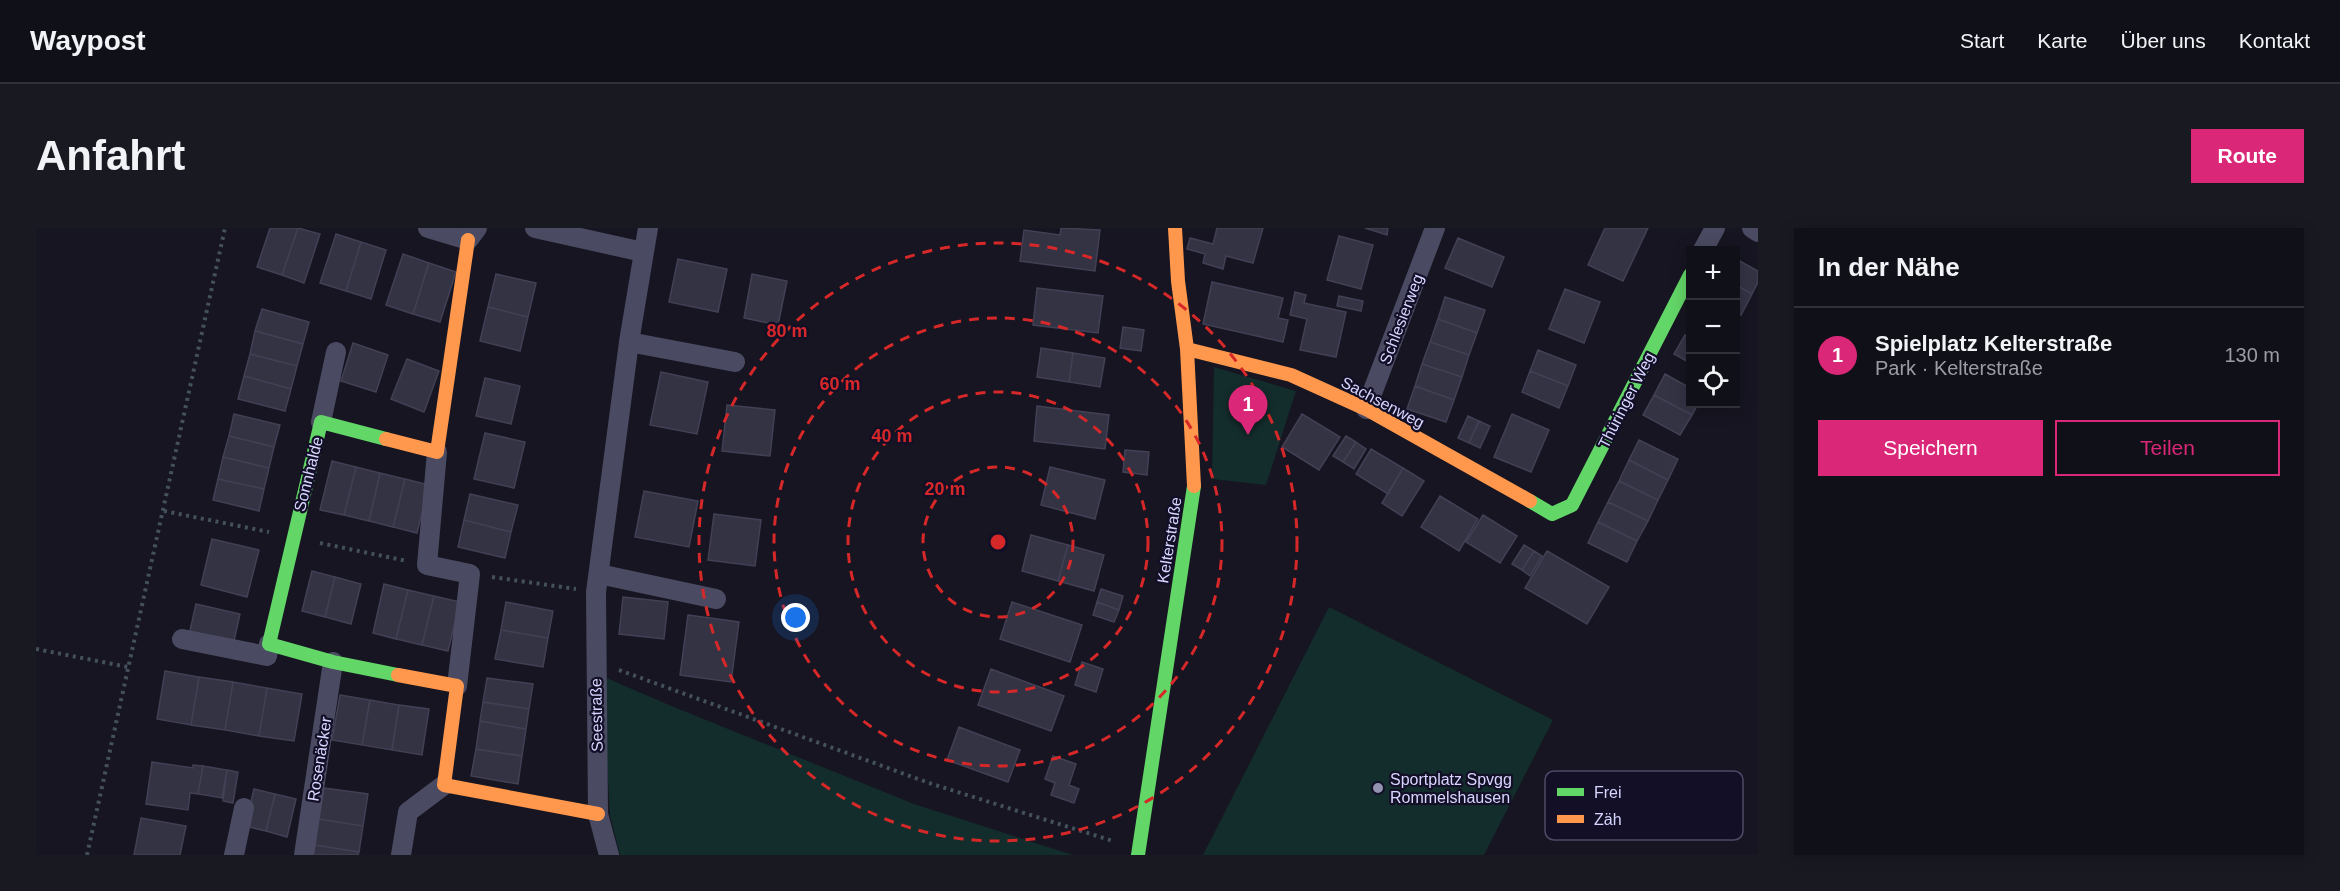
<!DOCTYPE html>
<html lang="de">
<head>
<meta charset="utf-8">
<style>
  :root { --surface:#101019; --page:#191922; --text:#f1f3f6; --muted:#9c9da2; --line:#303038; --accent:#db2777 }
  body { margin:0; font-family:Helvetica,sans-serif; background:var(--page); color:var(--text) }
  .controls { position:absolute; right:18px; top:18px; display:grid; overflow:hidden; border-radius:0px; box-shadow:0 3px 15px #0003 }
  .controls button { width:54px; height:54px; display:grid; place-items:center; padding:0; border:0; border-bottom:2px solid var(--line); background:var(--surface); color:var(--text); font:30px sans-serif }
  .you { position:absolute; left:760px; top:390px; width:21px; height:21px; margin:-15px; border:4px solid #fff; border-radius:50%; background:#1a73e8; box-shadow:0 0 0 9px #1a73e833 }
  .badge { display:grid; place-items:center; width:39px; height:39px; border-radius:50%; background:var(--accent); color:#fff; font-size:20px; font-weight:700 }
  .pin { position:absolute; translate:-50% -50px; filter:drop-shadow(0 2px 3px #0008) }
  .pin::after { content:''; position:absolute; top:32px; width:21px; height:18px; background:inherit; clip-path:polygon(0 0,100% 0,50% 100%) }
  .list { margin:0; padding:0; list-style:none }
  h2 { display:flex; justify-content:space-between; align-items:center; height:78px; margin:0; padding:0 24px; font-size:26px }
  h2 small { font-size:20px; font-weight:400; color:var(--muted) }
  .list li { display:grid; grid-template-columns:39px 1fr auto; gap:18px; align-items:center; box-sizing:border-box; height:96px; padding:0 24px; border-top:2px solid var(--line) }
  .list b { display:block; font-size:22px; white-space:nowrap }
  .list p { margin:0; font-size:20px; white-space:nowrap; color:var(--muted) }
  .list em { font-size:20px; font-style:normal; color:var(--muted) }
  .actions { display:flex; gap:12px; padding:18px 24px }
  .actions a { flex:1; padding:14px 0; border:2px solid var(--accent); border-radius:0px; text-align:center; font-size:21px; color:var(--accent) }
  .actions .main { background:var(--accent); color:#fff }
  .icon { flex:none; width:33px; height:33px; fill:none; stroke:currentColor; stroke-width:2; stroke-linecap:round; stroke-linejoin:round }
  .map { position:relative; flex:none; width:1722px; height:627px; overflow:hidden; border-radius:0px }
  header { display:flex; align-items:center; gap:36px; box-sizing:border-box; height:84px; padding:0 30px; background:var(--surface); border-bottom:2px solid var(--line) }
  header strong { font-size:28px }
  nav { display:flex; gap:33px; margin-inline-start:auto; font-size:21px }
  .intro { display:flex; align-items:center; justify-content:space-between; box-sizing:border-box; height:144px; padding:0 36px }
  h1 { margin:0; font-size:42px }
  .button { padding:15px 27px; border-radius:0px; background:var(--accent); color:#fff; font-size:21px; font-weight:700 }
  main { display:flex; gap:36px; padding:0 36px }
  aside { flex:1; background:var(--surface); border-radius:0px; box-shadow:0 3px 15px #0003 }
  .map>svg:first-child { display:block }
</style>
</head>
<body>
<header>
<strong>Waypost</strong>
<nav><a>Start</a><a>Karte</a><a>Über uns</a><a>Kontakt</a></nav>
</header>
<div class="intro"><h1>Anfahrt</h1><a class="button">Route</a></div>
<main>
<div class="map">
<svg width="1722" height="627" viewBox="0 0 1722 627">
  <rect width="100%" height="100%" fill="#161521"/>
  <path fill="#132d2c" d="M1178,139L1260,163L1230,257L1176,251Z
    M1293,379L1517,492L1448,627H1167Z
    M566,448L633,477L878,576L1037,627H584L574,587Z"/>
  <path fill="#343344" stroke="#424055" stroke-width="1.5" d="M234,0H262L246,47L221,39Z
    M262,0L284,6L268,55L246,47Z
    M1025,0L1064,2L1059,43L984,33L988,2L1024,7Z
    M1181,0H1227L1217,35L1190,28L1187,41L1167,35L1169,26L1151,21L1154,10L1177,16Z
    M1329,0H1352L1351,7Z
    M1569,0H1612L1587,53L1552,37Z
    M300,6L325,14L310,63L284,55Z
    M1303,8L1337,17L1325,61L1291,52Z
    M1422,10L1468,29L1456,59L1409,40Z
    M325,14L350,22L335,71L310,63Z
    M367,26L393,35L377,86L350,77Z
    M642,31L691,41L682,84L633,74Z
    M1700,31L1722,43V54L1716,66L1700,57Z
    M393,35L420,44L404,94L377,86Z
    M460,46L500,55L492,89L452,79Z
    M716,46L751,53L742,97L708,90Z
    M1176,54L1247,70L1242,90L1252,92L1247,114L1167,96Z
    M1700,57L1716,66L1705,87L1700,83Z
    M1001,60L1067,68L1062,105L997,97Z
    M1529,61L1564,74L1548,115L1513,101Z
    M1259,64L1270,67L1268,75L1310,84L1300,129L1264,122L1271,91L1254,87Z
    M1303,68L1327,73L1325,83L1301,78Z
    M1409,69L1449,82L1441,105L1402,91Z
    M452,79L492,89L484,123L444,113Z
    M226,81L273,94L267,116L219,103Z
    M1402,91L1441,105L1433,127L1394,114Z
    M1087,99L1108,102L1105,123L1084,120Z
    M219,103L267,116L261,138L214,126Z
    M1649,107L1654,109V135L1638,126Z
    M1394,114L1433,127L1426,149L1386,136Z
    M317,115L352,127L340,164L305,153Z
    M1005,120L1037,125L1033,154L1001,149Z
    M1502,122L1540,137L1532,158L1494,143Z
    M1037,125L1069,130L1064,159L1033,154Z
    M214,126L261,138L255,161L208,148Z
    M371,131L403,143L388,184L355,171Z
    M1386,136L1426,149L1418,172L1379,158Z
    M1494,143L1532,158L1523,180L1486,164Z
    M625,144L672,154L661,206L614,197Z
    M1629,146L1654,160V176H1662L1656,187L1618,167Z
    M208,148L255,161L249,183L202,171Z
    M449,150L484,158L475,196L440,188Z
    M1379,158L1418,172L1410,194L1371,181Z
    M1618,167L1656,187L1644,207L1607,187Z
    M691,177L739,182L734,228L686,223Z
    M1001,178L1073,187L1069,221L998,213Z
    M198,186L244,197L238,219L193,208Z
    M1266,186L1304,209L1283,242L1246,219Z
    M1476,186L1513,202L1495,244L1458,229Z
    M1432,188L1443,193L1433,215L1422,210Z
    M1443,193L1454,198L1444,220L1433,215Z
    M449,205L489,214L478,260L438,251Z
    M193,208L238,219L233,240L187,229Z
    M1310,208L1320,214L1307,234L1297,228Z
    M1603,212L1642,231L1632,252L1593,232Z
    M1320,214L1330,221L1318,241L1307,234Z
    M1335,221L1367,240L1352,266L1320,246Z
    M1089,222L1113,224L1111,247L1087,244Z
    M187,229L233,240L228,261L182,251Z
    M1593,232L1632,252L1622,272L1583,253Z
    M296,233L320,239L308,287L284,282Z
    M320,239L344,245L333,293L308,287Z
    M1014,239L1069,252L1059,291L1005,277Z
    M1367,240L1388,253L1366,288L1346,275Z
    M344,245L369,251L357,299L333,293Z
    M182,251L228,261L223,283L177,272Z
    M369,251L393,257L381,305L357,299Z
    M1583,253L1622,272L1612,293L1572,274Z
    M608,263L662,273L653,319L599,309Z
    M434,266L482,277L475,304L428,292Z
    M1404,268L1442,291L1423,323L1385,299Z
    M1572,274L1612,293L1601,313L1562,294Z
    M678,286L725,292L719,338L672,332Z
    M1447,287L1481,308L1464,335L1430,314Z
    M428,292L475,304L469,330L422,319Z
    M1562,294L1601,313L1591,334L1552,315Z
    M995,307L1032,317L1022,353L986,343Z
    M176,311L223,322L211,369L165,357Z
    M1032,317L1068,327L1058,363L1022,353Z
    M1488,317L1498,323L1486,342L1476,336Z
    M1498,323L1506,328L1494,348L1486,342Z
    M1511,323L1573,359L1551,396L1489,360Z
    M276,343L299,349L289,389L266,383Z
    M299,349L325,356L315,396L289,389Z
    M348,356L372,362L360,411L337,405Z
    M1065,361L1087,368L1083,382L1061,374Z
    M372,362L398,368L386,417L360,411Z
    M398,368L424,374L412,423L386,417Z
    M587,369L632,374L628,411L583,406Z
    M470,374L517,383L512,410L465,402Z
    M976,374L1046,397L1034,434L964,411Z
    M1061,374L1083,382L1078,394L1057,387Z
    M160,376L204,386L197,417L153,407Z
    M652,387L703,394L695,454L644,447Z
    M465,402L512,410L507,439L459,431Z
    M1046,434L1067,441L1060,464L1039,457Z
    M955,441L1028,468L1015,503L942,477Z
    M129,443L163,449L155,497L121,491Z
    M163,449L197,454L189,502L155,497Z
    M451,450L497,456L493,481L447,474Z
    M197,454L231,460L223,508L189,502Z
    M231,460L266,466L258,513L223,508Z
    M304,467L334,472L326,517L296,512Z
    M334,472L363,477L356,522L326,517Z
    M447,474L493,481L490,501L444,493Z
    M363,477L393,481L386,527L356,522Z
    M444,493L490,501L486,528L440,521Z
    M923,499L984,522L972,554L911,532Z
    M440,521L486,528L482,556L435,548Z
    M1017,528L1040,536L1033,557L1043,561L1038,575L1015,567L1019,555L1009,551Z
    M116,534L157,540V537L167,538L162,566L154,565L152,582L110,576Z
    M167,538L191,542L186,570L162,566Z
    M191,542L202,544L197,575L187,573Z
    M288,560L332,566L327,598L283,591Z
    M218,561L239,566L230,603L209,598Z
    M239,566L260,571L251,609L230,603Z
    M105,590L150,598L144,627H98Z
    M283,591L327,598L323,624L279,617Z
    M279,617L323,624L322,627H277Z"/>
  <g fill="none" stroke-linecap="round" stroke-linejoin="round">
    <path stroke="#44515d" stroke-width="4" stroke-dasharray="3 4.5" stroke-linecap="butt" d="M128,283L233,304
      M284,315L371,333
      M456,349L540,361
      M0,421L92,439
      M583,442L893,555L1077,613
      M51,627L189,0"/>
    <path stroke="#4a4b62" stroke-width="20" d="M392,0L432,12L441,0
      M499,0L607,24
      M1716,0L1722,4
      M1667,22L1679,0
      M593,114L699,134
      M1330,181L1399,0
      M285,194L300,124
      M401,224L391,337L434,346L421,458
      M563,346L680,371
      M146,411L231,428L233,416
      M198,627L208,580
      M268,627L297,434
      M365,627L372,584L408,557
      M573,627L562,586L560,364L593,114L612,0"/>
    <path stroke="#63d668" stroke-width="14" d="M350,211L285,194L233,416L297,434L362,447
      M1494,273L1516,286L1536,277L1654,47
      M1102,627L1158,258"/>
    <path stroke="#ff974d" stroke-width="14" d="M1139,0L1142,53L1151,121L1158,258
      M1151,121L1255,147L1330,181L1494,273
      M350,211L401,224L432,12
      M362,447L421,458L408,557L562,586"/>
  </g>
  <g fill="none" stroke="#d62828" stroke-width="3" stroke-dasharray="10 8">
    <circle cx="962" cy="314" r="75"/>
    <circle cx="962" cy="314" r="150"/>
    <circle cx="962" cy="314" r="224"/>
    <circle cx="962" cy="314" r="299"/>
  </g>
  <circle fill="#9392b1" stroke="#120f27" stroke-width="2" cx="1342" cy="560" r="6"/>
  <g text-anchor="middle" stroke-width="4.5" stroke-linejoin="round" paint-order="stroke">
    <g font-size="16" fill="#d7d6ff" stroke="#120f27">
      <text transform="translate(1365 91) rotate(-69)" y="6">Schlesierweg</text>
      <text transform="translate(1590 172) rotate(-63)" y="6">Thüringer Weg</text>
      <text transform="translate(1347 174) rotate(28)" y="6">Sachsenweg</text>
      <text transform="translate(272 246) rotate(-76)" y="6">Sonnhalde</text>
      <text transform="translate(1133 312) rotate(-81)" y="6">Kelterstraße</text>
      <text transform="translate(560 487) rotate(-91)" y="6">Seestraße</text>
      <text transform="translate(283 531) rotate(-81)" y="6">Rosenäcker</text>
    </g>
    <g font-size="16" fill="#d7d6ff" stroke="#120f27" text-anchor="start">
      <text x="1354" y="557">Sportplatz Spvgg<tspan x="1354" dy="18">Rommelshausen</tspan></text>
    </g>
  </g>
  <rect x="1509" y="543" width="198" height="69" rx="9" fill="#120f27" stroke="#4d4b68" stroke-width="1.5"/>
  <rect x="1521" y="560" width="27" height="8" fill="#63d668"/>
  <rect x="1521" y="587" width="27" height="8" fill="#ff974d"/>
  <g font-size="16" fill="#d7d6ff">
    <text x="1558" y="570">Frei</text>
    <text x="1558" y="597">Zäh</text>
  </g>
  <circle cx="962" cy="314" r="9" fill="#d62828" stroke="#120f27" stroke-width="3"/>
  <g font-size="18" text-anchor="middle" font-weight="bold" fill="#d62828" stroke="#120f27" stroke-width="4.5" stroke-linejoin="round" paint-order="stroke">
    <text x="751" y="109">80 m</text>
    <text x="804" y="162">60 m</text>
    <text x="856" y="214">40 m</text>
    <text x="909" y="267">20 m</text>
  </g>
</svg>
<div class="controls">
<button>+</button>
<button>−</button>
<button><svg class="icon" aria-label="locate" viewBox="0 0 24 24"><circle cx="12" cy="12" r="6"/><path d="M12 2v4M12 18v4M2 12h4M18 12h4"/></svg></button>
</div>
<div class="you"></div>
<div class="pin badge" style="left:1212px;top:207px">1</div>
</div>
<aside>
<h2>In der Nähe<small></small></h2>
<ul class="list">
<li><span class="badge">1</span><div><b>Spielplatz Kelterstraße</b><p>Park · Kelterstraße</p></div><em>130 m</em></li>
</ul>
<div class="actions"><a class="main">Speichern</a><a>Teilen</a></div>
</aside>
</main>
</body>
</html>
